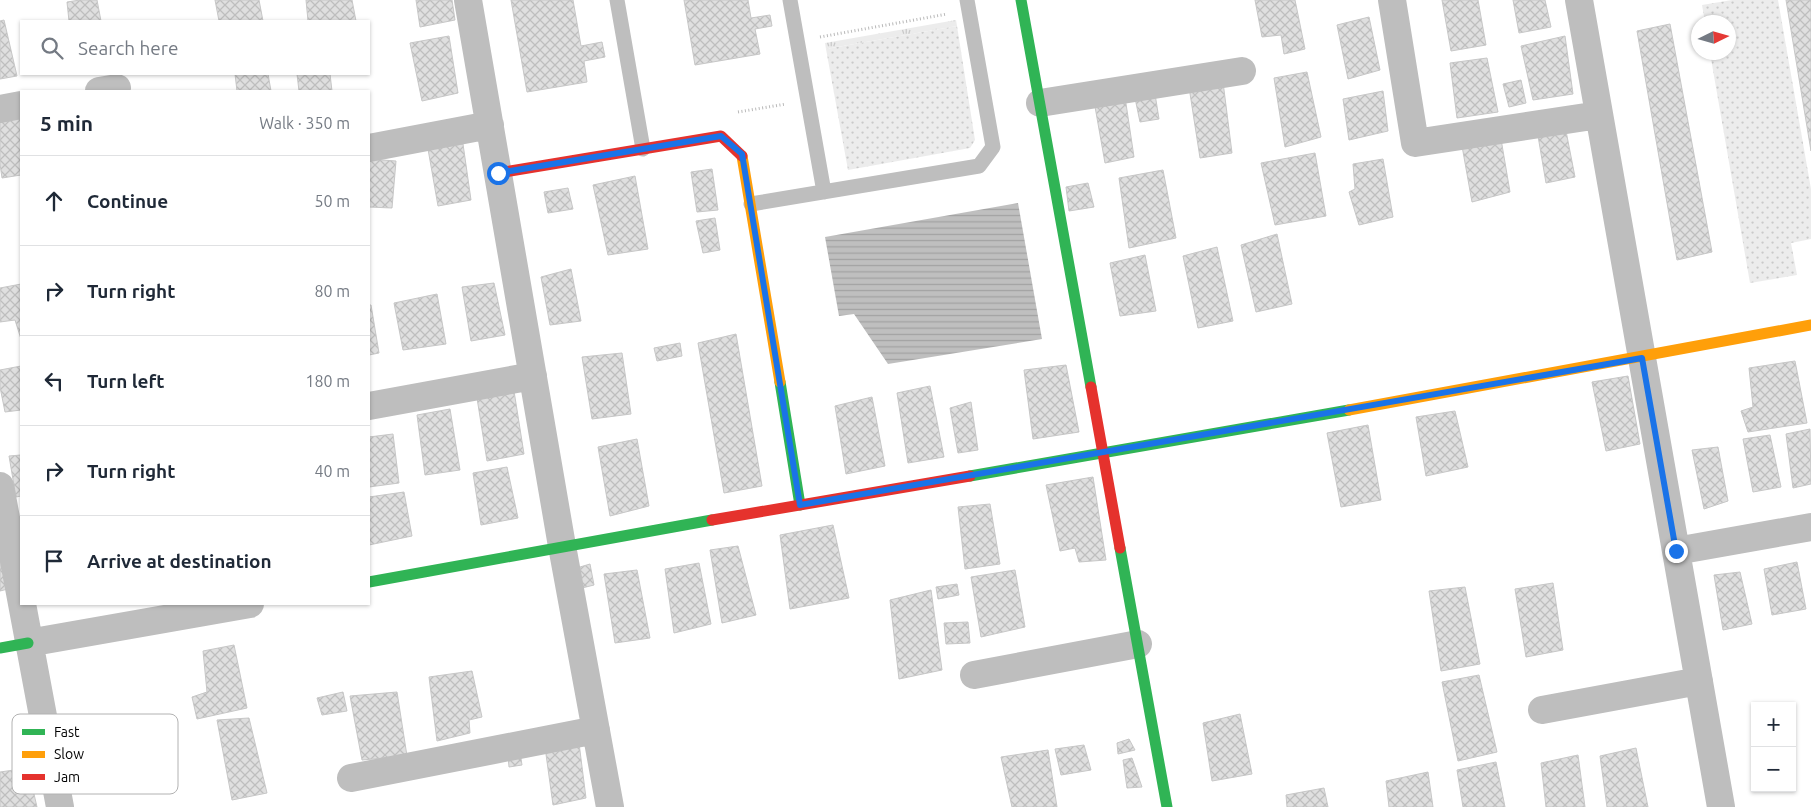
<!DOCTYPE html>
<html lang="en">
<head>
<meta charset="utf-8">
<style>
  :root { --surface:#fff; --page:#f2f2f3; --text:#1f2937; --muted:#747a83; --line:#e0e1e3 }
  body { margin:0; font-family:Ubuntu,sans-serif; background:var(--page); color:var(--text) }
  .controls { position:absolute; right:15px; bottom:15px; display:grid; overflow:hidden; border-radius:0px; box-shadow:0 1px 4px #0004 }
  .controls button { width:45px; height:45px; display:grid; place-items:center; padding:0; border:0; border-bottom:1px solid var(--line); background:var(--surface); color:var(--text); font:25px sans-serif }
  .compass { position:absolute; left:1691px; top:15px; width:45px; height:45px; border-radius:50%; background:var(--surface); box-shadow:0 1px 4px #0004; rotate:85deg }
  .stop { position:absolute; width:15px; height:15px; margin:-11px; border:4px solid #1a73e8; border-radius:50%; background:#fff }
  .stop.end { background:#1a73e8; border-color:#fff; box-shadow:0 1px 5px #0008 }
  .list { margin:0; padding:0; list-style:none }
  h2 { display:flex; justify-content:space-between; align-items:center; height:65px; margin:0; padding:0 20px; font-size:21px }
  h2 small { font-size:16px; font-weight:400; color:var(--muted) }
  .list li { display:grid; grid-template-columns:32px 1fr auto; gap:15px; align-items:center; box-sizing:border-box; height:90px; padding:0 20px; border-top:1px solid var(--line) }
  .list b { display:block; font-size:19px; white-space:nowrap }
  .list em { font-size:16px; font-style:normal; color:var(--muted) }
  .icon { flex:none; width:28px; height:28px; fill:none; stroke:currentColor; stroke-width:2; stroke-linecap:round; stroke-linejoin:round }
  .map { position:relative; flex:none; width:1811px; height:807px; overflow:hidden }
  .search { position:absolute; background:var(--surface); box-shadow:0 1px 4px #0004; left:20px; top:20px; width:350px; height:55px; display:flex; align-items:center; gap:12px; box-sizing:border-box; padding:0 18px; border-radius:0px; color:var(--muted); font-size:19px }
  .panel { position:absolute; background:var(--surface); box-shadow:0 1px 4px #0004; left:20px; top:90px; width:350px; height:515px; border-radius:0px }
  .map>svg:first-child { display:block }
</style>
</head>
<body>
<div class="map">
<svg width="1811" height="807" viewBox="0 0 1811 807">
  <defs>
    <pattern id="grass-tufts" width="24" height="20" patternUnits="userSpaceOnUse" patternTransform="scale(1.25)"><rect width="24" height="20" fill="#ececec"/><path d="M3 7l-1-3M5 7V3M7 7l1-3M15 17l-1-3M17 17v-4M19 17l1-3" fill="none" stroke="#c9c9c9"/></pattern>
    <pattern id="park-dots" width="8" height="8" patternUnits="userSpaceOnUse" patternTransform="scale(1.25)"><rect width="8" height="8" fill="#ececec"/><path d="M2 2h.1M6 6h.1" fill="none" stroke="#c9c9c9" stroke-width="1.8" stroke-linecap="round"/></pattern>
    <pattern id="water-rules" width="6" height="5" patternUnits="userSpaceOnUse" patternTransform="scale(1.25)"><rect width="6" height="5" fill="#bfbfbf"/><path d="M0 2.5h6" fill="none" stroke="#a2a2a2"/></pattern>
    <pattern id="building-cross-hatch" width="8" height="8" patternUnits="userSpaceOnUse" patternTransform="scale(1.25)"><rect width="8" height="8" fill="#dfdfdf"/><path d="M0 0l8 8M0 8l8-8" fill="none" stroke="#bebebe"/></pattern>
  </defs>
  <rect width="100%" height="100%" fill="#fff"/>
  <path fill="url(#grass-tufts)" d="M956,20L957,26L826,49L825,43Z"/>
  <path fill="url(#park-dots)" d="M1732,0H1778L1811,189V239L1791,243L1797,275L1750,283L1710,53L1728,52V22H1705L1702,5Z
    M957,26L975,140L970,148L848,170L826,49Z"/>
  <path fill="url(#water-rules)" d="M1018,203L1042,339L888,364L854,314L839,316L825,237Z"/>
  <path fill="url(#building-cross-hatch)" stroke="#c7c7c7" d="M80,0H97L101,21H69L67,2Z
    M215,0H259L263,21H219Z
    M306,0H352L356,21H308Z
    M416,0H452L455,20L420,27Z
    M511,0H573L581,46L602,42L605,57L584,61L587,82L527,92Z
    M684,0H748L751,18L770,15L772,26L755,29L760,54L695,65Z
    M1255,0H1295L1305,49L1284,54L1281,35L1262,37Z
    M1442,0H1478L1486,45L1451,51Z
    M1513,0H1545L1551,27L1519,33Z
    M1786,0H1811V151Z
    M1369,17L1380,70L1348,79L1337,25Z
    M4,20L17,76L0,79V21Z
    M1670,24L1712,252L1677,260L1637,31Z
    M449,36L458,93L422,101L410,43Z
    M1565,36L1573,94L1533,100L1521,46Z
    M1487,58L1498,112L1457,118L1450,63Z
    M1307,72L1321,137L1285,147L1274,78Z
    M235,74H268L271,91H237Z
    M297,74H330L332,91H299Z
    M1521,80L1526,103L1509,107L1503,84Z
    M1223,82L1232,153L1200,158L1189,87Z
    M1383,91L1388,131L1349,140L1343,99Z
    M1155,94L1159,119L1140,122L1135,98Z
    M1125,97L1134,157L1105,163L1094,101Z
    M21,113V175L2,178L0,164V116Z
    M1566,131L1575,177L1546,183L1538,136Z
    M1501,139L1510,192L1472,202L1462,146Z
    M463,144L471,200L438,206L428,149Z
    M1315,153L1326,216L1275,225L1261,163Z
    M369,159L396,161L392,208L369,207Z
    M1383,159L1393,217L1359,225L1349,192L1355,189L1353,164Z
    M712,169L718,210L697,212L691,172Z
    M1163,170L1176,238L1129,248L1119,178Z
    M635,176L648,249L608,255L593,185Z
    M1088,183L1094,207L1069,211L1066,187Z
    M568,188L573,209L548,213L544,192Z
    M715,218L720,250L703,253L696,221Z
    M1277,234L1292,304L1256,312L1241,245Z
    M1217,247L1233,321L1198,328L1183,256Z
    M1145,255L1156,311L1120,316L1110,263Z
    M571,269L581,321L550,325L541,277Z
    M494,283L505,335L471,341L462,287Z
    M21,284V339L15,320L0,322V288Z
    M437,294L446,344L403,350L394,303Z
    M369,305H371L379,353L369,355Z
    M736,334L762,486L724,493L698,343Z
    M680,343L682,356L657,361L654,348Z
    M622,353L631,414L592,419L582,357Z
    M1795,361L1807,423L1748,432L1741,411L1753,407L1749,368Z
    M1066,365L1079,432L1033,439L1024,370Z
    M21,366V410L5,412L0,387V370Z
    M1628,376L1640,444L1606,451L1592,382Z
    M930,386L944,457L908,463L897,393Z
    M514,391L524,454L487,461L477,398Z
    M872,397L885,466L846,474L835,406Z
    M971,402L978,450L958,453L950,408Z
    M450,409L460,470L425,475L417,415Z
    M1455,411L1468,467L1426,476L1416,417Z
    M1368,425L1381,500L1341,507L1327,433Z
    M1810,429L1811,484L1793,488L1786,434Z
    M393,434L399,483L369,487V437Z
    M1770,435L1781,487L1753,492L1743,439Z
    M637,439L649,506L610,516L598,447Z
    M1718,447L1728,501L1704,509L1692,450Z
    M21,455V496L16,497L9,456Z
    M507,467L518,518L481,525L473,473Z
    M1093,477L1106,560L1079,562L1075,548L1060,551L1046,485Z
    M404,492L412,536L369,545V497Z
    M990,504L1000,564L965,569L958,507Z
    M833,525L849,598L790,609L780,535Z
    M0,545L8,589L0,591Z
    M738,546L756,615L722,623L710,550Z
    M1797,562L1806,609L1772,615L1764,569Z
    M699,563L711,624L674,633L665,569Z
    M590,564L594,585L582,588L580,567Z
    M637,570L650,638L615,643L604,574Z
    M1015,570L1025,627L981,637L971,577Z
    M1740,572L1752,624L1723,630L1714,575Z
    M1553,583L1563,650L1526,657L1515,589Z
    M957,584L959,595L938,599L936,587Z
    M1465,587L1480,664L1441,671L1429,591Z
    M931,590L942,670L899,679L890,600Z
    M968,622L970,643L946,644L944,623Z
    M234,645L247,708L197,719L192,697L207,692L203,651Z
    M472,671L482,717L469,720L470,733L437,741L429,677Z
    M1479,675L1497,752L1458,761L1442,682Z
    M343,692L347,711L322,715L317,698Z
    M397,692L407,756L362,760L350,696Z
    M1240,714L1252,774L1212,781L1203,723Z
    M249,718L267,793L232,800L217,720Z
    M1129,739L1135,750L1118,754L1117,743Z
    M579,743L586,798L553,805L545,747Z
    M1084,745L1091,770L1061,775L1055,749Z
    M1636,748L1648,807H1607L1600,756Z
    M1048,750L1057,807H1012L1001,757Z
    M520,752L522,765L509,767L508,756Z
    M1578,755L1585,807H1546L1541,763Z
    M1132,758L1142,787L1127,788L1123,760Z
    M1496,762L1505,807H1463L1457,770Z
    M28,768L37,807H0V772Z
    M1428,772L1433,807H1389L1386,781Z
    M1324,788L1328,807H1287L1286,795Z"/>
  <g fill="none" stroke-linecap="round" stroke-linejoin="round">
    <path stroke="#b9b9b9" stroke-width="3" stroke-dasharray="1 2.5" stroke-linecap="butt" d="M820,37L947,14
      M738,112L786,104"/>
    <path stroke="#bebebe" stroke-width="15" d="M617,0L643,149
      M790,0L824,192
      M751,204L979,166L993,147L967,0"/>
    <path stroke="#bebebe" stroke-width="28" d="M468,0L562,546L610,807
      M1392,0L1415,143L1599,115
      M1579,0L1721,807
      M99,91L117,88
      M1040,103L1242,71
      M0,109L21,105
      M369,148L490,125
      M369,406L533,376
      M0,486L60,807
      M1676,551L1811,527
      M28,643L250,604
      M974,675L1138,644
      M1542,710L1699,681
      M351,778L596,730"/>
    <path stroke="#30b455" stroke-width="11" d="M1021,0L1091,387
      M780,382L800,505
      M970,476L1349,410
      M1120,548L1167,807
      M369,582L712,520
      M0,648L28,643"/>
    <path stroke="#ff9f0a" stroke-width="11" d="M742,156L780,382
      M1349,410L1811,325"/>
    <path stroke="#e5322d" stroke-width="11" d="M498,173L721,136L742,156
      M1091,387L1120,548
      M712,520L970,476"/>
  </g>
  <g fill="none" stroke-linecap="round" stroke-linejoin="round">
    <path stroke="#1a73e8" stroke-width="6" d="M498,173L721,136L742,154L800,505L1642,358L1676,551"/>
  </g>
  <rect x="12" y="714" width="166" height="80" rx="8" fill="#fff" stroke="#b2b2b2" stroke-width="1"/>
  <rect x="22" y="729" width="23" height="6" fill="#30b455"/>
  <rect x="22" y="751" width="23" height="7" fill="#ff9f0a"/>
  <rect x="22" y="774" width="23" height="6" fill="#e5322d"/>
  <g font-size="14" fill="#000">
    <text x="54" y="737">Fast</text>
    <text x="54" y="759">Slow</text>
    <text x="54" y="782">Jam</text>
  </g>
</svg>
<div class="controls">
<button>+</button>
<button>−</button>
</div>
<svg class="compass" viewBox="-18 -18 36 36"><path d="M0-13l5 13h-10z" fill="#e53935"/><path d="M0 13l5-13h-10z" fill="#747a83"/></svg>
<div class="stop" style="left:498px;top:173px"></div>
<div class="stop end" style="left:1676px;top:551px"></div>
<div class="search"><svg class="icon" aria-label="search" viewBox="0 0 24 24"><circle cx="10" cy="10" r="6"/><path d="M15 15l6 6"/></svg>Search here</div>
<section class="panel">
<h2>5 min<small>Walk · 350 m</small></h2>
<ul class="list">
<li><svg class="icon" aria-label="ahead" viewBox="0 0 24 24"><path d="M12 20V5M6 11l6-6 6 6"/></svg><div><b>Continue</b></div><em>50 m</em></li>
<li><svg class="icon" aria-label="right" viewBox="0 0 24 24"><path d="M7 20v-9h11M14 6l5 5-5 5"/></svg><div><b>Turn right</b></div><em>80 m</em></li>
<li><svg class="icon" aria-label="left" viewBox="0 0 24 24"><path d="M17 20v-9H6M10 6l-5 5 5 5"/></svg><div><b>Turn left</b></div><em>180 m</em></li>
<li><svg class="icon" aria-label="right" viewBox="0 0 24 24"><path d="M7 20v-9h11M14 6l5 5-5 5"/></svg><div><b>Turn right</b></div><em>40 m</em></li>
<li><svg class="icon" aria-label="arrive" viewBox="0 0 24 24"><path d="M6 21V4h12l-3 4 3 4H6"/></svg><div><b>Arrive at destination</b></div></li>
</ul>
</section>
</div>
</body>
</html>
